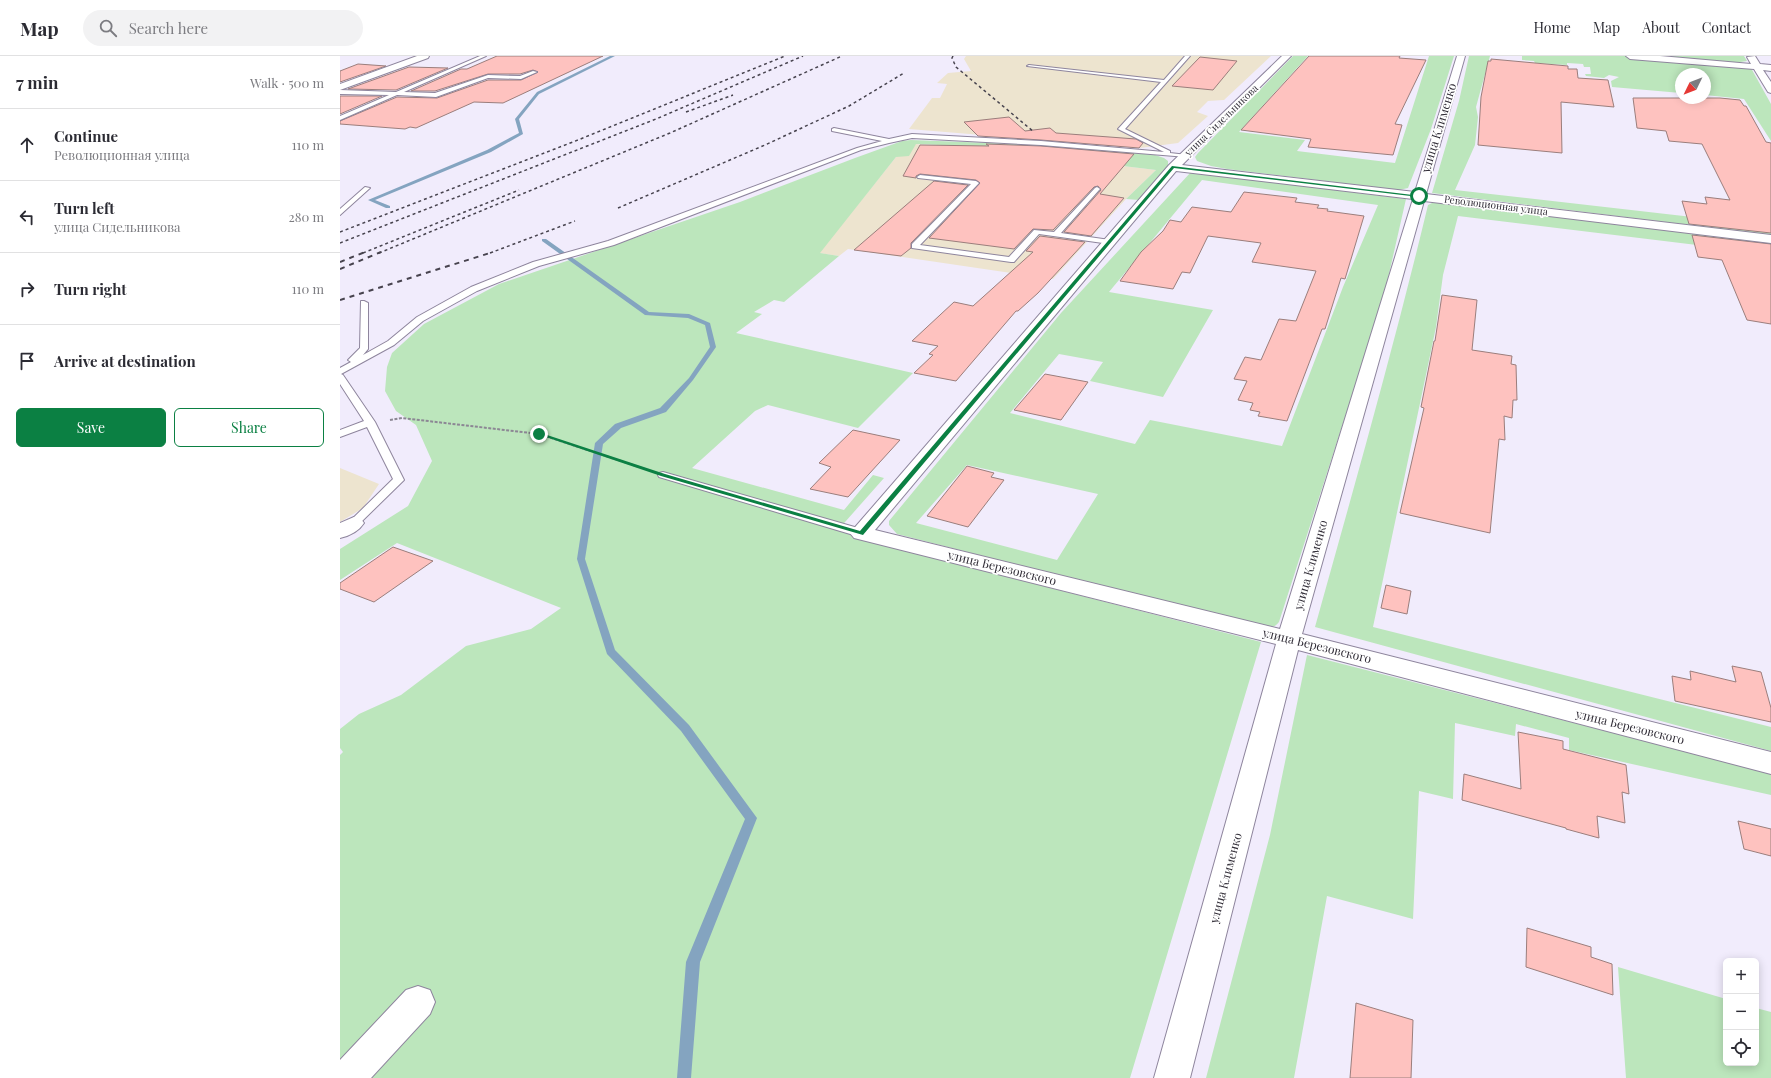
<!DOCTYPE html>
<html lang="en">
<head>
<meta charset="utf-8">
<style>
  :root { --surface:#fff; --page:#f2f2f3; --text:#2b2b33; --muted:#7c7c81; --line:#e1e1e2; --accent:#0b8043 }
  body { margin:0; font-family:"Playfair Display",serif; background:var(--page); color:var(--text) }
  .controls { position:absolute; right:12px; bottom:12px; display:grid; overflow:hidden; border-radius:6px; box-shadow:0 2px 10px #0003 }
  .controls button { width:36px; height:36px; display:grid; place-items:center; padding:0; border:0; border-bottom:1px solid var(--line); background:var(--surface); color:var(--text); font:20px sans-serif }
  .compass { position:absolute; left:1335px; top:12px; width:36px; height:36px; border-radius:50%; background:var(--surface); box-shadow:0 2px 10px #0003; rotate:227deg }
  .stop { position:absolute; width:12px; height:12px; margin:-9px; border:3px solid #0b8043; border-radius:50%; background:#fff }
  .stop.end { background:#0b8043; border-color:#fff; box-shadow:0 1px 4px #0008 }
  .list { margin:0; padding:0; list-style:none }
  h2 { display:flex; justify-content:space-between; align-items:center; height:52px; margin:0; padding:0 16px; font-size:17px }
  h2 small { font-size:13px; font-weight:400; color:var(--muted) }
  .list li { display:grid; grid-template-columns:26px 1fr auto; gap:12px; align-items:center; box-sizing:border-box; height:72px; padding:0 16px; border-top:1px solid var(--line) }
  .list b { display:block; font-size:15px; white-space:nowrap }
  .list p { margin:0; font-size:13px; white-space:nowrap; color:var(--muted) }
  .list em { font-size:13px; font-style:normal; color:var(--muted) }
  .actions { display:flex; gap:8px; padding:12px 16px }
  .actions a { flex:1; padding:9px 0; border:1px solid var(--accent); border-radius:6px; text-align:center; font-size:14px; color:var(--accent) }
  .actions .main { background:var(--accent); color:#fff }
  .icon { flex:none; width:22px; height:22px; fill:none; stroke:currentColor; stroke-width:2; stroke-linecap:round; stroke-linejoin:round }
  .map { position:relative; flex:none; width:1431px; height:1022px; overflow:hidden }
  header { display:flex; align-items:center; gap:24px; box-sizing:border-box; height:56px; padding:0 20px; background:var(--surface); border-bottom:1px solid var(--line) }
  header strong { font-size:19px }
  nav { display:flex; gap:22px; margin-inline-start:auto; font-size:14px }
  .search { width:280px; height:36px; background:var(--page); display:flex; align-items:center; gap:10px; box-sizing:border-box; padding:0 14px; border-radius:22px; color:var(--muted); font-size:15px }
  main { display:flex }
  aside { flex:1; background:var(--surface) }
  .map>svg:first-child { display:block }
</style>
</head>
<body>
<header>
<strong>Map</strong>
<div class="search"><svg class="icon" aria-label="search" viewBox="0 0 24 24"><circle cx="10" cy="10" r="6"/><path d="M15 15l6 6"/></svg>Search here</div>
<nav><a>Home</a><a>Map</a><a>About</a><a>Contact</a></nav>
</header>
<main>
<aside>
<h2>7 min<small>Walk · 500 m</small></h2>
<ul class="list">
<li><svg class="icon" aria-label="ahead" viewBox="0 0 24 24"><path d="M12 20V5M6 11l6-6 6 6"/></svg><div><b>Continue</b><p>Революционная улица</p></div><em>110 m</em></li>
<li><svg class="icon" aria-label="left" viewBox="0 0 24 24"><path d="M17 20v-9H6M10 6l-5 5 5 5"/></svg><div><b>Turn left</b><p>улица Сидельникова</p></div><em>280 m</em></li>
<li><svg class="icon" aria-label="right" viewBox="0 0 24 24"><path d="M7 20v-9h11M14 6l5 5-5 5"/></svg><div><b>Turn right</b></div><em>110 m</em></li>
<li><svg class="icon" aria-label="arrive" viewBox="0 0 24 24"><path d="M6 21V4h12l-3 4 3 4H6"/></svg><div><b>Arrive at destination</b></div></li>
</ul>
<div class="actions"><a class="main">Save</a><a>Share</a></div>
</aside>
<div class="map">
<svg width="1431" height="1022" viewBox="0 0 1431 1022">
  <rect width="100%" height="100%" fill="#f1ecfc"/>
  <path fill="#ede4cf" d="M626,0H931L884,44L868,45L857,56L868,60L838,87L800,92L569,73L592,42H600L607,28L597,27L608,17L631,15L624,3Z
    M576,88L668,96L816,114L786,143L713,223L508,193L499,200L479,197L556,101Z
    M0,412L39,428L23,452L0,466Z"/>
  <path fill="#bce6bc" fill-rule="evenodd" d="M953,0H968L899,76L965,84L957,95L1055,107L1089,0H1114L1091,73L1068,132L1059,134L1051,133L887,113L871,110L857,105L855,101L858,97Z
    M1129,0H1150L1136,51L1138,61L1135,89L1115,134L1431,170V179L1092,137L1119,45Z
    M1182,0H1289L1411,12L1431,48V85L1404,43L1365,39V18H1341V37L1272,31L1271,25L1279,21L1269,19L1264,22L1246,20L1245,18H1251L1250,11H1244L1243,8L1227,7V9L1195,7L1194,5L1182,4Z
    M1309,0H1404L1407,5L1394,7Z
    M571,84L706,89L815,99L824,102L828,105V111L799,144L786,143L816,114C736,105 656,90 576,88L569,100L556,101L480,197L499,200L444,246L434,244L414,256L422,258L396,277L573,317L518,372L428,349L415,355L352,412L504,454L533,419L544,422L498,474L598,503L921,586L790,1022H0V699L3,696L0,692V673L19,658L61,639L126,590L191,573L221,552L57,487L0,524V493L68,450L92,405L76,369L56,355L45,335L47,311L52,297L84,268L159,228L400,146L515,102L562,85Z
    M851,116L1066,143L1044,240L939,566C934,573 928,571 920,571L557,478L549,469V465L721,257ZM862,124L1038,149L1003,231L942,390L810,364L795,388L670,357L719,298L763,306L750,325L823,341L873,254L769,236ZM627,409L758,438L717,504L576,467Z
    M1094,146L1431,186V198L1118,160L1103,219L1096,271L1033,571L1431,671V695L975,571C1014,431 1054,291 1088,149Z
    M967,599L1431,717V739L1229,694V682L1176,668L1175,680L1115,667L1113,743L1079,735L1073,863L987,840L954,1022H866L930,779Z
    M1278,911L1386,943V1007H1416V952L1431,956V1022H1286Z"/>
  <g fill="none" stroke-linecap="round" stroke-linejoin="round">
    <path fill="#84a4c0" fill-rule="evenodd" d="M270,0H275L199,38L179,63L183,78L151,96L35,144L50,150V152H46L28,144L147,94L179,77L175,63L197,36Z
      M202,183H206L309,256L349,258L370,267L376,291L353,324L326,356L281,372L263,388L245,503L275,594L349,669L417,762L360,906L351,1022H337L346,906L405,763L341,675L267,598L237,503L255,387L275,368L320,352L349,322L370,291L365,269L348,262L305,259L202,185Z"/>
  </g>
  <path fill="#fec2bf" stroke="#9b7e7c" d="M157,0H263L163,47L134,46L76,72L70,71L65,73L0,68V65L57,41L97,42L148,24H181L198,16L193,14L180,18H148L95,35H71L121,13H127Z
    M969,0H1060L1059,2L1086,4L1055,68L1062,69L1053,99L968,91L971,83L901,74Z
    M860,1L897,5L873,34L832,30Z
    M1151,3L1228,10V13H1237L1238,22L1268,24L1274,51L1221,46L1222,97L1138,89L1141,41L1148,5H1151Z
    M18,8L46,10L0,26V15Z
    M69,11L108,12L56,34L8,33Z
    M0,40H42L0,58Z
    M1293,42H1380L1400,44L1404,50H1406L1426,86L1431,87V177L1349,168L1342,145L1367,148L1365,141L1390,144L1362,88L1329,85L1326,75L1297,72Z
    M669,61L685,75L710,72L716,77L796,83L803,87L799,92L701,84L638,80L624,66Z
    M646,88L701,90L794,98L760,138L784,142L751,180L724,176L761,134L758,130L754,131L713,174L693,173L674,193L589,182L640,127L636,124L580,118L576,120V122L563,120L580,89L649,90Z
    M594,125L628,129L571,187V192L561,200L514,194Z
    M904,136L957,142L955,146L979,149L977,152L988,153L987,155L1024,160L1005,223L1001,222L985,273H982L947,365L918,360L920,356L910,354L913,347L898,344L907,325L894,323L905,301L921,304L939,263L956,265L976,215L912,206L921,187L868,180L850,217L842,216L833,233L780,225L801,196L823,175L830,164L841,166L852,151L891,156Z
    M1352,179L1431,188V268L1407,264L1382,204L1358,201Z
    M700,180L745,186L698,237L678,255H676L616,325L574,317L593,299L589,298L598,290L572,285L614,246L633,250L693,196L686,195Z
    M1102,239L1137,244L1132,294L1172,300L1171,308L1176,309L1177,344H1173L1172,362L1164,360L1165,384L1159,383L1150,477L1060,457L1084,352L1081,351L1094,285H1095Z
    M705,318L748,326L721,364L674,354Z
    M513,374L560,384L508,441L470,433L491,411L479,407Z
    M627,410L654,417L651,421L664,424L628,471L587,460Z
    M53,491L93,505L34,546L0,533V527Z
    M1046,529L1071,535L1067,558L1041,552Z
    M1392,610L1421,616L1431,652V666L1335,645L1332,620L1351,624L1350,615L1396,626Z
    M1178,676L1223,685V693L1286,709L1289,738L1282,736L1285,767L1257,760L1259,782L1226,773V772L1122,744L1124,718L1181,733Z
    M1398,765L1431,773V800L1404,793Z
    M1187,872L1251,891V901L1272,908L1273,939L1186,911Z
    M1016,947L1073,964L1071,1022H1010Z"/>
  <g fill="none" stroke-linecap="round" stroke-linejoin="round">
    <g stroke="#8e859d" stroke-width="2">
      <path id="service" d="M140,0H146L64,36L95,37L148,19L180,20L193,15L197,16L181,23L148,22L96,41L57,39L0,64V60L49,39L0,38V34L56,36Z
        M845,0H850L785,73L830,95V97L847,99V101L701,89L572,82L549,87L521,94L274,189L199,210L137,235L83,265L54,289L1,318L3,319L35,366L64,424L18,469H10L8,467L53,423L27,371L0,381V374L24,365L0,328V312L11,306L8,304L20,292L21,245H24L28,247V293L23,299L48,285L77,261L131,231L193,206L268,185L517,92L542,85L492,75V73L494,72L549,83L572,78L701,85L824,96L778,73L821,26L687,10L689,9L824,24Z
        M580,119L636,125L639,127L580,189L669,201L694,174L714,176L755,132L757,131L760,133L759,134L721,177L770,184L774,186L770,188L699,178L674,206H671L572,192V188L631,128L578,122L577,121Z
        M25,131L30,132L0,159V153Z
        M323,416L525,474L527,477L525,480H517L319,421L318,419L319,417Z"/>
    </g>
    <g stroke="#8e859d" stroke-width="2">
      <path id="minor" d="M942,0H951L842,109L1075,136L1117,0H1125L1086,138L1431,179V187L1084,145L962,578L1431,696V718L958,594L850,1022H814L936,588L514,482L510,477L829,109ZM836,115L1073,143L940,573L535,474Z
        M1286,0H1320L1411,8L1407,1L1415,0L1420,8L1431,9V15L1423,14L1431,26V37L1428,36L1414,13L1290,3Z
        M14,461L21,463L24,467C19,475 9,480 0,482V467Z
        M78,930L90,934L95,946L90,958L31,1022H0V1004L66,934Z"/>
    </g>
    <g stroke="#8e859d" stroke-width="2">
      <path id="tertiary" d="M77,0H89L88,2L0,34V28Z"/>
    </g>
    <path stroke="#8c8794" stroke-width="2" stroke-dasharray="3 1.5" stroke-linecap="butt" d="M50,364L62,362L199,378L305,413"/>
    <use href="#service" fill="#fff" fill-rule="evenodd"/>
    <use href="#minor" fill="#fff" fill-rule="evenodd"/>
    <use href="#tertiary" fill="#fff" fill-rule="evenodd"/>
    <path stroke="#47434e" stroke-width="1.5" stroke-dasharray="3 3" stroke-linecap="butt" d="M613,0L612,2L616,11L694,76
      M346,56L393,39
      M278,152L425,89L509,50L564,17
      M0,176L238,84L445,0
      M0,187L316,63L463,0
      M23,197L179,134
      M39,197L330,77L502,0
      M150,197L235,165"/>
    <path stroke="#47434e" stroke-width="2" stroke-dasharray="5 5" stroke-linecap="butt" d="M0,206L25,196
      M0,213L41,196
      M0,244L153,196"/>
  </g>
  <path fill="#0b8043" d="M832,110L1081,140L1079,141L834,112L523,479L321,420L197,378L201,377L325,418L520,475Z"/>
  <g text-anchor="middle" stroke-width="3.5" stroke-linejoin="round" paint-order="stroke">
    <g font-size="10" fill="#312d37" stroke="#fff">
      <text transform="translate(881 64) rotate(-44)" y="4">улица Сидельникова</text>
      <text transform="translate(1156 149) rotate(7)" y="4">Революционная улица</text>
    </g>
    <g font-size="12" fill="#312d37" stroke="#fff">
      <text transform="translate(1099 72) rotate(-73)" y="4">улица Клименко</text>
      <text transform="translate(971 509) rotate(-74)" y="4">улица Клименко</text>
      <text transform="translate(662 512) rotate(14)" y="4">улица Березовского</text>
      <text transform="translate(977 590) rotate(14)" y="4">улица Березовского</text>
      <text transform="translate(1290 671) rotate(14)" y="4">улица Березовского</text>
      <text transform="translate(886 822) rotate(-75)" y="4">улица Клименко</text>
    </g>
  </g>
</svg>
<div class="controls">
<button>+</button>
<button>−</button>
<button><svg class="icon" aria-label="locate" viewBox="0 0 24 24"><circle cx="12" cy="12" r="6"/><path d="M12 2v4M12 18v4M2 12h4M18 12h4"/></svg></button>
</div>
<svg class="compass" viewBox="-18 -18 36 36"><path d="M0-13l5 13h-10z" fill="#e53935"/><path d="M0 13l5-13h-10z" fill="#7c7c81"/></svg>
<div class="stop" style="left:1079px;top:140px"></div>
<div class="stop end" style="left:199px;top:378px"></div>
</div>
</main>
</body>
</html>
